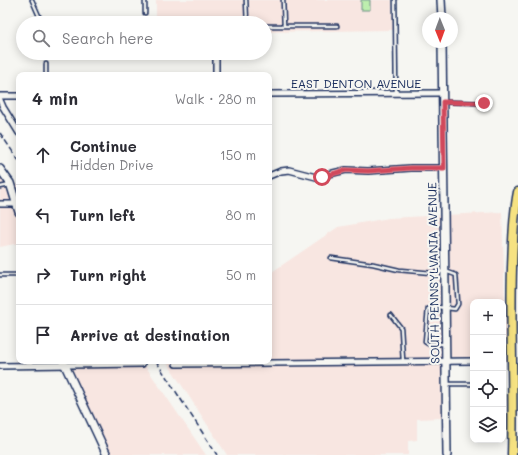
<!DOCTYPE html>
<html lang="en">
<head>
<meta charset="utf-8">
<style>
  :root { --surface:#fff; --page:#f7f7f7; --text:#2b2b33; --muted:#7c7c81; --line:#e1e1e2 }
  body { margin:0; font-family:Mali,sans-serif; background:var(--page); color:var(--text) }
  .controls { position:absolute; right:12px; bottom:12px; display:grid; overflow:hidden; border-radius:8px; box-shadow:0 2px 10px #0003 }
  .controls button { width:36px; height:36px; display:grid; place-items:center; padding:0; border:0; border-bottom:1px solid var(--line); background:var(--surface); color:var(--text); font:20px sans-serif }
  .compass { position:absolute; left:422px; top:12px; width:36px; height:36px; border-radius:50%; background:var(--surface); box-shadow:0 2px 10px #0003; rotate:179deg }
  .stop { position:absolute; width:12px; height:12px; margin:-9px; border:3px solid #d1495b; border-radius:50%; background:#fff }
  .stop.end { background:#d1495b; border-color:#fff; box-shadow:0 1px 4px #0008 }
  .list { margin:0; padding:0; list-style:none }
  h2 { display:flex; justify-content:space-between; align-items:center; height:52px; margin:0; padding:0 16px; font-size:17px }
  h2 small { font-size:13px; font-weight:400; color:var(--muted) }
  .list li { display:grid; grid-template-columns:26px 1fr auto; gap:12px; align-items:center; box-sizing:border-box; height:60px; padding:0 16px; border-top:1px solid var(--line) }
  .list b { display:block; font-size:15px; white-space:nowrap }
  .list p { margin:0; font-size:13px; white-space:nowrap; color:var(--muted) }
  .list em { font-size:13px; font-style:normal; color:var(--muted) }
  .icon { flex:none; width:22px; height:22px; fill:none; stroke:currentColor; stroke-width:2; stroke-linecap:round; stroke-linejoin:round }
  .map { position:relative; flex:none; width:518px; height:455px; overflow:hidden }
  .search { position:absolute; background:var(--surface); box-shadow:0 2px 10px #0003; left:16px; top:16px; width:256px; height:44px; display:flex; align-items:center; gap:10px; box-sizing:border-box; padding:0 14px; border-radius:22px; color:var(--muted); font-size:15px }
  .panel { position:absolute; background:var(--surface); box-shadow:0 2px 10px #0003; left:16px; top:72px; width:256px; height:292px; border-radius:8px }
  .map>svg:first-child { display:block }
</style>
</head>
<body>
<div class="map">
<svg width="518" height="455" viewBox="0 0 518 455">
  <rect width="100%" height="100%" fill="#f6f6f2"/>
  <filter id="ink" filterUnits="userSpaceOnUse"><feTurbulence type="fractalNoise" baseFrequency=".025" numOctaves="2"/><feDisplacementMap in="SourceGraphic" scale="8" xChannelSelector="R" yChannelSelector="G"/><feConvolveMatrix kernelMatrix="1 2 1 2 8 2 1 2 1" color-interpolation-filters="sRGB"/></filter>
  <g filter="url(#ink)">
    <path fill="#f8e6e1" d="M156,0H392L393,30L265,32V23H156Z
      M0,169L10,183L19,185V243L0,247Z
      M502,212L507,361H503V302H473V358L441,357L442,418L417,419V440L408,441V455H227L166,361H269V274L338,227L389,218Z
      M20,361H63L64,365L144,364L206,455H107L64,365H20Z"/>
    <path fill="#bdeeae" stroke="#6c8e86" d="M361,0H370V10H361Z"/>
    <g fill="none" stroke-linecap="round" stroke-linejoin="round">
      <g stroke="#1b2f5e" stroke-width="5.5">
        <path id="lane" d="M32,0L42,23
          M246,0L247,23
          M283,0L284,26
          M395,0L396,93
          M145,13V0
          M265,26H337
          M46,75V64
          M443,102L484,103
          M0,187L10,185
          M331,258L373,264L399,270L432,273L445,271L456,275L458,304L455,309L437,307L428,309L425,342L428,344H444
          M0,275H19
          M391,315L401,328L403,361
          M447,384H473"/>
      </g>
      <g stroke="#1b2f5e" stroke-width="8">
        <path id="street" d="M216,53V75
          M269,94L443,93
          M0,96H19
          M0,100L3,107L19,133
          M269,176L281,171L289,170L316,177L346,170L368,171L411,168H444
          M0,204H17
          M176,364L473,361
          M0,366L142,364"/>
      </g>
      <g stroke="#1b2f5e" stroke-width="10">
        <path id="secondary" d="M441,0L442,18
          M442,42L447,455
          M0,169L10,183L19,212
          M63,361L107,455"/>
      </g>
      <g stroke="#1b2f5e" stroke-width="11">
        <path id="primary" d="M512,455C514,393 510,330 512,268C513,242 513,217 518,192"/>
      </g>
      <use href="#lane" stroke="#f6f6f2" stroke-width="2.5"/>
      <use href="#street" stroke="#f6f6f2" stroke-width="5"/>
      <use href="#secondary" stroke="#f6f6f2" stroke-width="7"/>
      <use href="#primary" stroke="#f6e281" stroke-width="8"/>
      <path stroke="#1b2f5e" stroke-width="1.5" stroke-dasharray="6 3" stroke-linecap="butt" d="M0,133L19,161
        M156,361L217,455"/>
    </g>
  </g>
  <g fill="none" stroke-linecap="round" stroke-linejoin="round" filter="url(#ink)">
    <path stroke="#d1495b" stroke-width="5" d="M322,177L346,170L368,171L411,168H444L443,102L484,103"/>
  </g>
  <g text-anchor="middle" stroke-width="4" stroke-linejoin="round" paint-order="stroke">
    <g font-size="12" fill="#1b2f5e" stroke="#f6f6f2">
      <text x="356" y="88">EAST DENTON AVENUE</text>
      <text transform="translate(434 273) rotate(-91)" y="4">SOUTH PENNSYLVANIA AVENUE</text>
    </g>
  </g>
</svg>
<div class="controls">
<button>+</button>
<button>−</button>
<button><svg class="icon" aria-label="locate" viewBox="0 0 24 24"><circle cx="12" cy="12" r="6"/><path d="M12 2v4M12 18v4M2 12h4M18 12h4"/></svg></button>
<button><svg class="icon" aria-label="layers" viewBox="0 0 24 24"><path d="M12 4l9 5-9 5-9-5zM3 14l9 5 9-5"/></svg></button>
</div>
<svg class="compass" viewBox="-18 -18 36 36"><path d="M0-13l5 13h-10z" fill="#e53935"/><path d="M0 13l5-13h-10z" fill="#7c7c81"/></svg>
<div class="stop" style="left:322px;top:177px"></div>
<div class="stop end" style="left:484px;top:103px"></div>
<div class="search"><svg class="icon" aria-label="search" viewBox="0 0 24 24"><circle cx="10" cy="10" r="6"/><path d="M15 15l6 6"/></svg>Search here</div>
<section class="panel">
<h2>4 min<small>Walk · 280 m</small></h2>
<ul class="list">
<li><svg class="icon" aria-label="ahead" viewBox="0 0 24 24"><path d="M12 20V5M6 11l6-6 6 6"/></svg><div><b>Continue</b><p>Hidden Drive</p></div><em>150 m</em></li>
<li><svg class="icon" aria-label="left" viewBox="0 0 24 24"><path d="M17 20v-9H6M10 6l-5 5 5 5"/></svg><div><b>Turn left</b></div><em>80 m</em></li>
<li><svg class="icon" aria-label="right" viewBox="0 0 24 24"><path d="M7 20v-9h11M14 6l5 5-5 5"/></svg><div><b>Turn right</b></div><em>50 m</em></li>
<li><svg class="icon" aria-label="arrive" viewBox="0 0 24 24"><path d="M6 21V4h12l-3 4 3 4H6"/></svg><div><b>Arrive at destination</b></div></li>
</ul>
</section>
</div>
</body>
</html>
